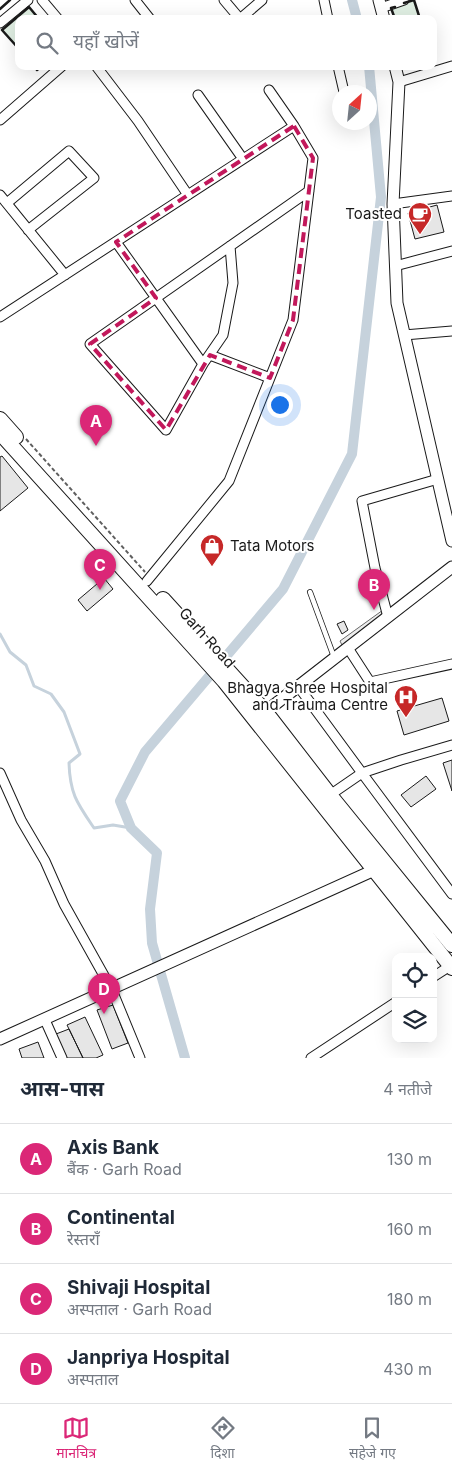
<!DOCTYPE html>
<html lang="hi">
<head>
<meta charset="utf-8">
<style>
  :root { --surface:#fff; --page:#f2f2f3; --text:#1f2937; --muted:#747a83; --line:#e0e1e3; --accent:#db2777 }
  body { margin:0; font-family:Inter,"Noto Sans Devanagari",sans-serif; background:var(--page); color:var(--text) }
  .controls { position:absolute; right:15px; bottom:15px; display:grid; overflow:hidden; border-radius:10px; box-shadow:0 5px 20px #0002 }
  .controls button { width:45px; height:45px; display:grid; place-items:center; padding:0; border:0; border-bottom:1px solid var(--line); background:var(--surface); color:var(--text); font:25px sans-serif }
  .compass { position:absolute; left:332px; top:85px; width:45px; height:45px; border-radius:50%; background:var(--surface); box-shadow:0 5px 20px #0002; rotate:27deg }
  .you { position:absolute; left:279px; top:404px; width:18px; height:18px; margin:-12px; border:4px solid #fff; border-radius:50%; background:#1a73e8; box-shadow:0 0 0 8px #1a73e833 }
  .badge { display:grid; place-items:center; width:32px; height:32px; border-radius:50%; background:var(--accent); color:#fff; font-size:16px; font-weight:700 }
  .pin { position:absolute; translate:-50% -41px; filter:drop-shadow(0 1px 2px #0008) }
  .pin::after { content:''; position:absolute; top:26px; width:18px; height:15px; background:inherit; clip-path:polygon(0 0,100% 0,50% 100%) }
  .list { margin:0; padding:0; list-style:none }
  h2 { display:flex; justify-content:space-between; align-items:center; height:65px; margin:0; padding:0 20px; font-size:21px }
  h2 small { font-size:16px; font-weight:400; color:var(--muted) }
  .list li { display:grid; grid-template-columns:32px 1fr auto; gap:15px; align-items:center; box-sizing:border-box; height:70px; padding:0 20px; border-top:1px solid var(--line) }
  .list b { display:block; font-size:19px; white-space:nowrap }
  .list p { margin:0; font-size:16px; white-space:nowrap; color:var(--muted) }
  .list em { font-size:16px; font-style:normal; color:var(--muted) }
  .icon { flex:none; width:28px; height:28px; fill:none; stroke:currentColor; stroke-width:2; stroke-linecap:round; stroke-linejoin:round }
  .map { position:relative; flex:none; width:452px; height:1058px; overflow:hidden }
  .search { position:absolute; background:var(--surface); box-shadow:0 5px 20px #0002; left:15px; right:15px; top:15px; height:55px; display:flex; align-items:center; gap:12px; box-sizing:border-box; padding:0 18px; border-radius:10px; color:var(--muted); font-size:19px }
  .sheet { height:345px; background:var(--surface) }
  nav { display:flex; justify-content:space-around; align-items:center; box-sizing:border-box; height:70px; border-top:1px solid var(--line); background:var(--surface); font-size:14px; color:var(--muted) }
  nav a { display:grid; justify-items:center; gap:2px }
  nav .on { color:var(--accent) }
  .map>svg:first-child { display:block }
</style>
</head>
<body>
<div class="map">
<svg width="452" height="1058" viewBox="0 0 452 1058">
  <rect width="100%" height="100%" fill="#fff"/>
  <path fill="#e0efe3" stroke="#6a6a6a" d="M414,0L420,19H395L391,8Z
    M29,7L39,19H19V49L2,30Z"/>
  <path fill="#ededed" stroke="#6a6a6a" d="M383,610L386,616L343,647L340,641Z"/>
  <g fill="none" stroke-linecap="round" stroke-linejoin="round">
    <path stroke="#c6d2dc" stroke-width="3" d="M0,634L10,652L26,665L34,686L51,694L64,712L80,754L69,763C70,794 77,803 94,828L113,825L131,828"/>
    <path stroke="#c6d2dc" stroke-width="10" d="M352,0L357,19
      M185,1058L152,943L150,909L157,853L131,828L120,801L145,752L283,589L352,454L381,197L369,66"/>
  </g>
  <path fill="#e6e6e6" stroke="#1a1a1a" d="M437,205L444,232L415,239L408,213Z
    M2,456L28,488L0,511V457Z
    M104,578L113,589L87,611L78,600Z
    M344,621L348,630L342,634L337,624Z
    M442,698L449,721L404,735L397,711Z
    M452,760V791L443,763Z
    M426,776L436,789L411,807L401,795Z
    M113,1005L128,1043L112,1049L97,1010Z
    M85,1017L103,1055L96,1058H83L67,1025Z
    M69,1029L83,1058H66L56,1034Z
    M38,1042L44,1058H22L19,1049Z"/>
  <g fill="none" stroke-linecap="round" stroke-linejoin="round">
    <g stroke="#1a1a1a" stroke-width="6">
      <path id="service" d="M310,592L334,657"/>
    </g>
    <g stroke="#1a1a1a" stroke-width="11">
      <path id="minor" d="M42,0L58,19
        M135,0L150,19
        M224,0L240,19
        M324,0L328,19
        M381,8L404,0
        M240,19L262,0
        M0,23L28,0
        M96,66L138,121L188,195
        M338,66L344,92
        M399,82L452,66
        M269,90L294,126
        M198,95L243,159
        M0,120L62,66
        M0,195L65,275
        M7,203L69,151L94,178L28,230
        M393,204L452,196
        M116,242L203,364L166,430L90,344C163,293 236,242 309,191
        M395,266L452,251
        M0,317L294,126L313,158L293,320L229,481L147,581
        M404,335L452,331
        M210,355L270,378
        M203,364L223,335L233,283L230,246
        M388,617L375,568L362,501L438,479
        M348,648L370,682L452,664
        M298,686L362,773L330,795
        M452,745L401,760L362,773L452,894
        M0,773L21,820L45,861L64,904L112,990L140,1058
        M433,977L450,966
        M45,1020L62,1058
        M311,1058L396,1002"/>
    </g>
    <g stroke="#1a1a1a" stroke-width="13">
      <path id="tertiary" d="M379,0L384,19
        M395,66L399,82L393,204L397,303L452,541
        M260,716L452,567
        M0,1039L381,867"/>
    </g>
    <g stroke="#1a1a1a" stroke-width="16">
      <path id="primary" d="M0,419L16,437
        M0,433L224,681L452,968
        M163,599L265,711L330,795L452,945"/>
    </g>
    <path stroke="#5f5f5f" stroke-width="2" stroke-dasharray="4 2.5" stroke-linecap="butt" d="M26,439L145,572"/>
    <use href="#service" stroke="#fff" stroke-width="4.5"/>
    <use href="#minor" stroke="#fff" stroke-width="9"/>
    <use href="#tertiary" stroke="#fff" stroke-width="11"/>
    <use href="#primary" stroke="#fff" stroke-width="14"/>
    <path stroke="#1a1a1a" stroke-width="2.5" d="M414,0L420,19
      M404,3L414,0
      M395,7L391,8L395,19
      M0,9L10,0
      M19,49L2,30L29,7L39,19
      M34,66L37,70L42,66"/>
  </g>
  <path fill="none" stroke="#c2185b" stroke-width="4" stroke-dasharray="10 6" stroke-linejoin="round" d="M294,126L313,158L293,320L270,378L210,355L166,430L90,344L156,298L116,242Z"/>
  <defs>
    <g id="cafe-pin" transform="scale(1.25)"><path d="M0 17L-7.5 6A9.5 9.5 0 1 1 7.5 6Z" fill="#c62828" stroke="#fff"/><path d="M-5.5-4.5H6V0H3Q3 3.5 0 3.5H-2.5Q-5.5 3.5-5.5 0ZM3-3.2v2h1.7v-2ZM-6 4.5H4V6H-6Z" fill="#fff"/></g>
    <g id="shop-pin" transform="scale(1.25)"><path d="M0 17L-7.5 6A9.5 9.5 0 1 1 7.5 6Z" fill="#c62828" stroke="#fff"/><path d="M-5-2.5h2.3a2.7 3.5 0 0 1 5.4 0H5L5.5 6h-11ZM-1.5-2.5h3a1.5 2.3 0 0 0-3 0Z" fill="#fff"/></g>
    <g id="hospital-pin" transform="scale(1.25)"><path d="M0 17L-7.5 6A9.5 9.5 0 1 1 7.5 6Z" fill="#c62828" stroke="#fff"/><path d="M-5-5h3v3.5h4V-5h3V5h-3V1.5h-4V5h-3Z" fill="#fff"/></g>
  </defs>
  <g fill-rule="evenodd">
    <use href="#cafe-pin" x="420" y="214"/>
    <use href="#shop-pin" x="212" y="546"/>
    <use href="#hospital-pin" x="406" y="697"/>
  </g>
  <g text-anchor="middle" stroke-width="4" stroke-linejoin="round" paint-order="stroke">
    <g font-size="15" fill="#1a1a1a" stroke="#fff" text-anchor="end">
      <text x="402" y="219">Toasted</text>
      <text x="230" y="551" text-anchor="start">Tata Motors</text>
      <text x="388" y="693">Bhagya Shree Hospital<tspan x="388" dy="17">and Trauma Centre</tspan></text>
    </g>
    <g font-size="15" fill="#1a1a1a" stroke="#fff">
      <text transform="translate(207 638) rotate(48)" y="5">Garh Road</text>
    </g>
  </g>
</svg>
<div class="controls">
<button><svg class="icon" aria-label="locate" viewBox="0 0 24 24"><circle cx="12" cy="12" r="6"/><path d="M12 2v4M12 18v4M2 12h4M18 12h4"/></svg></button>
<button><svg class="icon" aria-label="layers" viewBox="0 0 24 24"><path d="M12 4l9 5-9 5-9-5zM3 14l9 5 9-5"/></svg></button>
</div>
<svg class="compass" viewBox="-18 -18 36 36"><path d="M0-13l5 13h-10z" fill="#e53935"/><path d="M0 13l5-13h-10z" fill="#747a83"/></svg>
<div class="you"></div>
<div class="pin badge" style="left:96px;top:446px">A</div>
<div class="pin badge" style="left:374px;top:610px">B</div>
<div class="pin badge" style="left:100px;top:590px">C</div>
<div class="pin badge" style="left:104px;top:1014px">D</div>
<div class="search"><svg class="icon" aria-label="search" viewBox="0 0 24 24"><circle cx="10" cy="10" r="6"/><path d="M15 15l6 6"/></svg>यहाँ खोजें</div>
</div>
<section class="sheet">
<h2>आस-पास<small>4 नतीजे</small></h2>
<ul class="list">
<li><span class="badge">A</span><div><b>Axis Bank</b><p>बैंक · Garh Road</p></div><em>130 m</em></li>
<li><span class="badge">B</span><div><b>Continental</b><p>रेस्तराँ</p></div><em>160 m</em></li>
<li><span class="badge">C</span><div><b>Shivaji Hospital</b><p>अस्पताल · Garh Road</p></div><em>180 m</em></li>
<li><span class="badge">D</span><div><b>Janpriya Hospital</b><p>अस्पताल</p></div><em>430 m</em></li>
</ul>
</section>
<nav>
<a class="on"><svg class="icon" aria-label="map" viewBox="0 0 24 24"><path d="M3 6l6-2 6 2 6-2v14l-6 2-6-2-6 2zM9 4v14M15 6v14"/></svg>मानचित्र</a>
<a><svg class="icon" aria-label="directions" viewBox="0 0 24 24"><path d="M12 3l9 9-9 9-9-9zM9 14v-3h6M13 9l2 2-2 2"/></svg>दिशा</a>
<a><svg class="icon" aria-label="saved" viewBox="0 0 24 24"><path d="M7 4h10v16l-5-4-5 4z"/></svg>सहेजे गए</a>
</nav>
</body>
</html>
